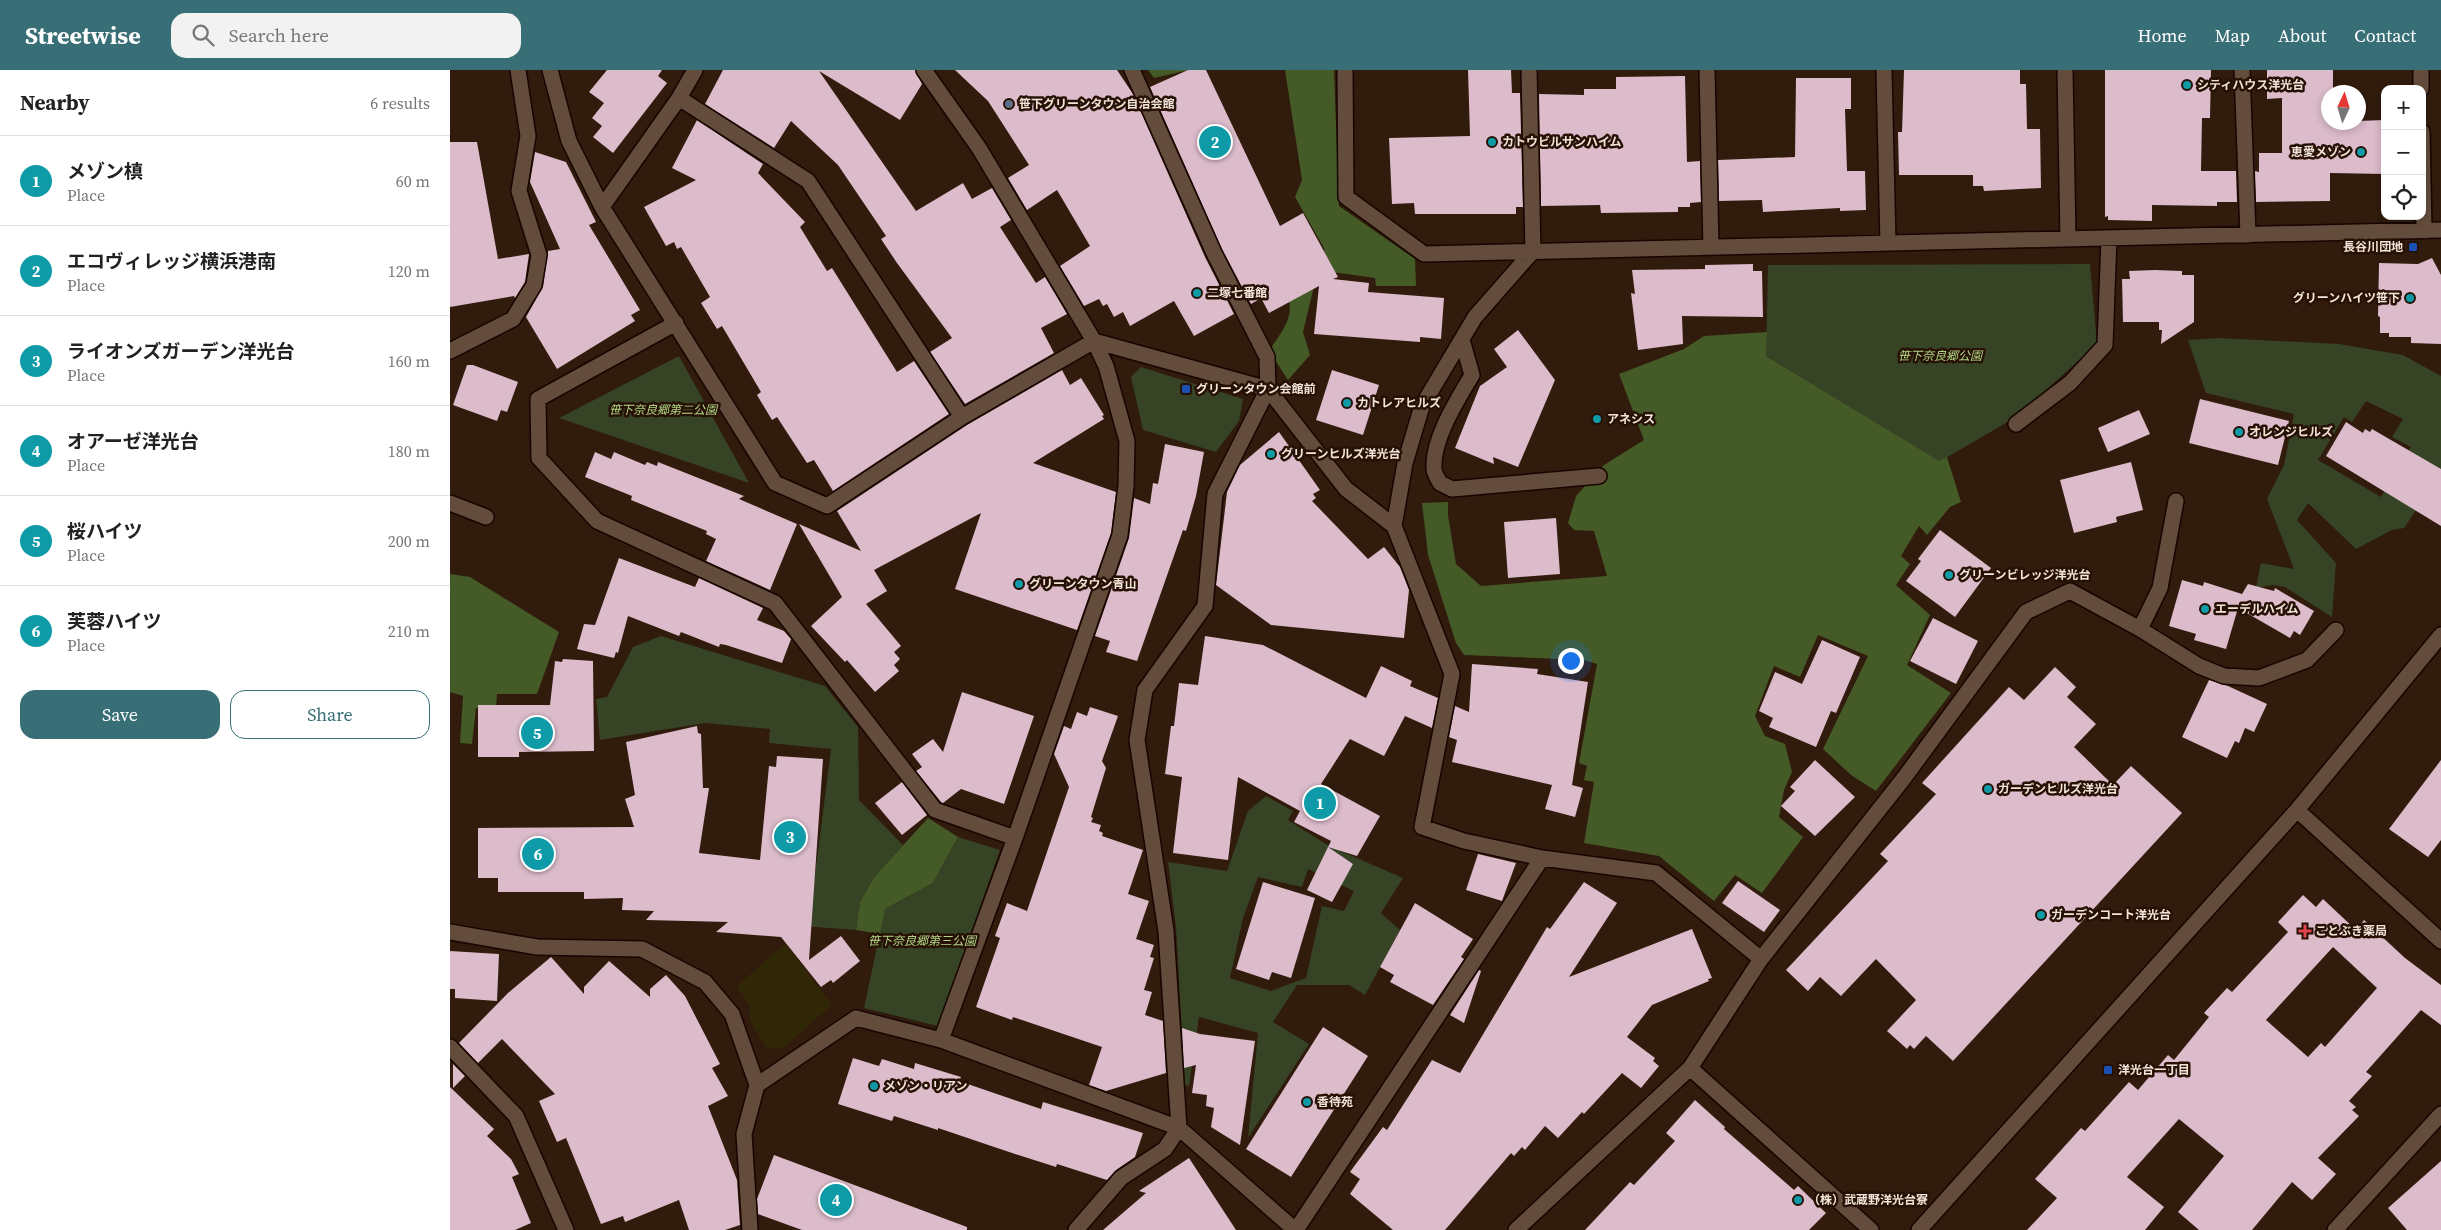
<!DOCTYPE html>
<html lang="en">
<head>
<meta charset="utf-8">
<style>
  :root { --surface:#fff; --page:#f2f2f2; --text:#222; --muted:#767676; --line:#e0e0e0; --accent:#386e75 }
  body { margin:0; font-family:"Source Serif 4","Noto Sans JP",serif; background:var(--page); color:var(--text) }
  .controls { position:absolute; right:15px; top:15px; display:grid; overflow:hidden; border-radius:10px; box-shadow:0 2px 8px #0003 }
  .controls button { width:45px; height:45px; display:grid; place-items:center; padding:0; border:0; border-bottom:1px solid var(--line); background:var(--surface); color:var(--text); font:25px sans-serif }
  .compass { position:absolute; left:1871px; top:15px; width:45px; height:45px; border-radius:50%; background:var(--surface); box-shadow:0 2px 8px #0003; rotate:4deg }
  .you { position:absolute; left:1120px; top:590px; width:18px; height:18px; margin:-12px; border:4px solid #fff; border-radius:50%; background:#1a73e8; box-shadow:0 0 0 8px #1a73e833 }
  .badge { display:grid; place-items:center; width:32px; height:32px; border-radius:50%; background:var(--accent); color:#fff; font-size:16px; font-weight:700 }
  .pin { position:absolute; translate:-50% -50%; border:2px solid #fff; box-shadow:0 1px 5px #0006 }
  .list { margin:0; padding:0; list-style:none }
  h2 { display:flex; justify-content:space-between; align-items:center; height:65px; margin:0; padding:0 20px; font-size:21px }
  h2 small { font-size:16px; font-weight:400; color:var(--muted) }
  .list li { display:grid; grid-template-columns:32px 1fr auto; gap:15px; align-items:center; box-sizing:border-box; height:90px; padding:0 20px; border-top:1px solid var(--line) }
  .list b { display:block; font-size:19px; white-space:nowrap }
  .list p { margin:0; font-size:16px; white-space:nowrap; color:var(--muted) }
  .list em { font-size:16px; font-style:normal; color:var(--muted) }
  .actions { display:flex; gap:10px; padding:15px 20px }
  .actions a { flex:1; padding:11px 0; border:1px solid var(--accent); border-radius:15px; text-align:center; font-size:18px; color:var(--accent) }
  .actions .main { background:var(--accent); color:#fff }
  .icon { flex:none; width:28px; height:28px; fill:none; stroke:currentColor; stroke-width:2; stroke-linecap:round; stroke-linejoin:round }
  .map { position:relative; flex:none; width:1991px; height:1160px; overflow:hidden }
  header { display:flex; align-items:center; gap:30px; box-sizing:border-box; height:70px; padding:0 25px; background:var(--accent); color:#fff }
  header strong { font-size:24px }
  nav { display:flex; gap:28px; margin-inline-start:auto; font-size:18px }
  .search { width:350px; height:45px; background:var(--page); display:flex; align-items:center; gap:12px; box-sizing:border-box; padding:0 18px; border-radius:15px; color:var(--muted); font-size:19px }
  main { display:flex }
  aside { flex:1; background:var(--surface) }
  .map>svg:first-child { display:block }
</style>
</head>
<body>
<header>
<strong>Streetwise</strong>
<div class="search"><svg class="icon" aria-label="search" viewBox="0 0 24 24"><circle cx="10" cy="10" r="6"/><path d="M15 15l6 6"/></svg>Search here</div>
<nav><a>Home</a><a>Map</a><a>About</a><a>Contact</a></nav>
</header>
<main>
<aside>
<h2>Nearby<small>6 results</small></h2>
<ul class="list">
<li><span class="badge" style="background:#0f9aa8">1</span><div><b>メゾン槙</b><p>Place</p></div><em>60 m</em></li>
<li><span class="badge" style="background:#0f9aa8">2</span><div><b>エコヴィレッジ横浜港南</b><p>Place</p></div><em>120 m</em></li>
<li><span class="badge" style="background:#0f9aa8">3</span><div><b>ライオンズガーデン洋光台</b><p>Place</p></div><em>160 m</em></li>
<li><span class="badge" style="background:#0f9aa8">4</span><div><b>オアーゼ洋光台</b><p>Place</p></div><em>180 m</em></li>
<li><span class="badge" style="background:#0f9aa8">5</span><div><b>桜ハイツ</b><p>Place</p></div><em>200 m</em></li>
<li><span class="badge" style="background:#0f9aa8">6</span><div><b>芙蓉ハイツ</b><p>Place</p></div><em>210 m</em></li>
</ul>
<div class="actions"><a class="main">Save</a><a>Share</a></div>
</aside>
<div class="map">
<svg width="1991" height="1160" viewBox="0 0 1991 1160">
  <rect width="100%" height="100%" fill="#301b0c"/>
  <path fill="#364325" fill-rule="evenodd" d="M1640,194L1647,274L1566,347L1489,392L1316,286L1318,195Z
    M1768,268L1889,274L1953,285L1991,306V403L1954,458L1942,460L1906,479L1858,433L1847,450L1886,493L1882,547L1835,517L1823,515L1806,518L1811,493L1844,499L1817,429L1834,395L1844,344L1756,323L1738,270ZM1916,331L1953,349L1942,367L1961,377L1931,427L1868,390L1894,347L1902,352Z
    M229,286L299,413L109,348Z
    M691,297L793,329L789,351L766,382L693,360L681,307Z
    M211,566L375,616L408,657L409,730L453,775L424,807L410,832L406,860L352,856L363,821L381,679L319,673L320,659L255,653L150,670L146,629L157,627L183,577Z
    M816,726L843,741L838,750L879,776L953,808L931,843L950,860L915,925L899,915H847L823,952L859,974L798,1068L808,963L749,947L739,1016L735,1015L726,857L718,792L777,801L798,741ZM858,799L904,821L894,841L872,836L856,908L821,921L780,908L793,848L808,807L852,817Z
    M508,767L550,780L488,956L414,938L435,839L483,813Z"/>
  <path fill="#445a27" d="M698,0H739L704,8Z
    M835,0H884L889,136L965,189L966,216H926L925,208L868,200L853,262L860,285L838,310L819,281C835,256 846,247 836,218L850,193L875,180L845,127L852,110Z
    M1317,262L1316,286L1489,391L1497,387L1511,432L1500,437L1477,465L1469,456L1451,486L1460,494L1446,515L1480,545L1457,595L1501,623L1426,721L1401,705L1373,679L1418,586L1368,565L1350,607L1324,596L1305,646L1315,666L1335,674L1342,702L1334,720L1329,747L1353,767L1312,823L1285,805L1264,831L1209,786L1134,773L1144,712L1134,710L1137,696L1129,693L1147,594L1134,590L1014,585L1006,573L978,485L972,433L998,432V445L1006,494L1031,516L1157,506L1144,461L1124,460L1118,453L1126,426L1154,395L1194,370L1169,304L1234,279L1254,266Z
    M0,504L20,507L109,562L87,624H47L46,639L26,638L22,674L10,673L13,626L0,622Z
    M478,748L508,767L483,813L435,839L430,864L406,860L410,832L424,807Z"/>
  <path fill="#302706" d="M335,873L382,935L332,979L315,977L300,950V936L287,916Z"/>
  <path fill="#dcbbca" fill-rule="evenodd" d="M157,0H212L208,6L217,13L163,83L143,67L152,56L142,48L154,33L139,22Z
    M273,0H465L472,14L450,50L369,1L466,141L513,113L522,129L542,118L561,150L550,157L586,213L595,207L617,244L591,258L604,283L515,334L480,282L502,268L447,193L431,169L436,166L388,95L341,51L324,78L255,34Z
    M505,0H667L683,24L755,187L784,244L744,266L724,231L680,256L673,242L664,247L657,234L653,236L649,229L634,236L610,196L640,176L607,120L577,140L558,108L579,95L538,31Z
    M738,0H756L830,156L853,143L888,207L883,209L919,213L918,222L994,228L991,269L970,267V272L864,264L869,216L819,243L811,228L801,234L772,179L700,17Z
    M1018,0H1061L1062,23H1070L1073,137H1066V144H965L964,133L942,134L939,68L1020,66Z
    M1454,0H1570V14H1576L1577,59H1590L1591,118L1534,121L1533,116H1523V105H1449L1448,62H1452Z
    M1655,0H1761L1760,48H1752L1751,101H1786L1787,132H1767V136L1702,135V151L1658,150V146L1655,147Z
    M1817,0H1883V22H1878V52L1935,50V104L1880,103V131L1806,132L1805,101L1809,102V83H1832V28L1817,29Z
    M1235,6L1237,92L1250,91L1251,132L1240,133V137H1228V142L1151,143L1150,135L1091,136L1089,24L1134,25V19H1166V7Z
    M1346,8H1401V39H1395L1397,101H1415L1416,140L1390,141V138L1313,142L1312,130L1269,131L1268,90L1345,87Z
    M247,50L313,94L308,103L355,152L350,157L377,201L382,198L447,302L464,291L499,344L383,421L364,390L357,393L327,347L322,350L307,325L311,322L272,256L267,259L251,233L260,227L231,177L227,179L224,172L216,176L194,137L246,110L222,98Z
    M0,72H27L48,189L79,184L75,212L65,228L64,226L0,237Z
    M85,82L116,92L146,152L139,155L190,240L181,245L185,251L107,299L76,247L93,217L98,181L110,179L80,112Z
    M1982,188L1991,205V274L1961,273V267H1939V263H1930V247L1928,246L1929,193L1968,194Z
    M1303,194V201H1312L1313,247L1232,246L1233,274L1188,280L1181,223L1185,224L1182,200L1255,199V195Z
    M1705,200L1732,201V205H1744V252L1711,274L1712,260H1709V252H1673L1672,209H1680L1679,201Z
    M1068,260L1105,310L1068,397L1043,387L1044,394L1005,378L1030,316L1057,297L1044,279Z
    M17,295H23L68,312L57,342L51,340L47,351L3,335Z
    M612,300L620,315L631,308L654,345L652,346L654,349L583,393L666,422L661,463L627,560L505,519L531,443L424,500L437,521L416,534L451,576L444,582L450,589L444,595L449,601L425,622L397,590L395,592L361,556L392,527L349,454L411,481L387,441L517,355Z
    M882,300L929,315L913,365L866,350Z
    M1750,329L1839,351L1828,395L1739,373Z
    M1689,340L1700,364L1658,382L1648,358Z
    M1896,352L1913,363L1915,359L1920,362L1922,359L1991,399V456L1876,386Z
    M829,362L870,420L863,424L866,428L862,431L918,489L934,477L950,497L959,520L954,568L821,555L766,515L777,422L790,395Z
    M715,374L754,382L746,426L736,461L733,460L687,591L656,582L660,571L645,566L679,468L684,428L700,434L703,413L708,414Z
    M145,382L161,389L164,382L195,395L197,392L207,396L208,392L294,426L289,429L347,454L320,520L256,491L266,469L256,464L257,461L181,430L182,426L135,407Z
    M1681,392L1693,440L1666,447L1667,452L1624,463L1610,410Z
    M1106,448L1110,504L1058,508L1054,452Z
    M1490,460L1541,498L1505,547L1456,511L1471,491L1468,489Z
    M169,488L245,517L249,508L313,538L307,550L334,561L341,569L332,593L276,575L270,574L269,577L231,562L229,566L178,546L168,583L166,582L164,588L127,579L134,554L145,555Z
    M1732,510L1753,516L1754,512L1792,524L1798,514L1824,521L1825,518L1864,541L1850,565L1844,561L1840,568L1788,538L1776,579L1744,570L1746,564L1719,556Z
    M1483,548L1528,571L1506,614L1460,591Z
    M755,566L813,575L916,628L931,596L962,611L960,616L988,628L982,658L955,646L934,686L900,669L871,714L930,746L907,786L878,777L881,771L844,752L850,741L788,707L778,790L723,783L732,707L715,704L721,656H724L729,613L748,615Z
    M1372,570L1410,587L1386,643L1381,641L1366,677L1319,657L1323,648L1309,641L1325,602L1352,614Z
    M113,589L143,591L144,681L69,682V687H28V635H100L105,591L112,592Z
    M1022,594L1088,599L1087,604L1138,612L1122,715L1133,718L1125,747L1095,739L1102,715L1002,692L1007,670L999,667L1005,636L1019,642Z
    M1605,597L1626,617L1617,627L1646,654L1624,677L1663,715L1681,696L1732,743L1503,991L1476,966L1464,979L1460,975L1457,979L1437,961L1466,930L1426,889L1391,926L1370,907L1358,921L1336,900L1438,791L1430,784L1486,724L1472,713L1559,617L1574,630Z
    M1759,610L1778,616L1817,634L1804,662L1795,658L1789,673L1785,671L1777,688L1732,667Z
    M512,622L584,646L554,734L511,719L493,733L491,732L466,701L472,697L462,684L483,669L493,682Z
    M640,637L668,646L652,691L656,698L641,747L643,748L641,752L651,755L649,761L653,763L652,766L693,780L678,824L699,831L686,869L704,875L700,887L704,888L694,920L702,922L695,945L713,951L716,1003L656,1021L639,1015L652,977L563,947L562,950L526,937L550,868L545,866L557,833L577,841L619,717L604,684L614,656L621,659L627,642L637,646Z
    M247,656L248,663L251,664L253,718H259L249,783L310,790L319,696L326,697L327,686L373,689L359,890L391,866L410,891L383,913L381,910L371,917L331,867L266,862L278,852L196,850L204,841L172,840L173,828L134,829V822H48V808H28V758L184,757L175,729L185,725L176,672Z
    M1365,690L1405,727L1365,766L1331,736L1345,721L1340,717Z
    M1991,690V770L1978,787L1939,759Z
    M452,712L477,745L452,765L425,733Z
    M878,777L903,794L882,832L857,820Z
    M1028,784L1066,793L1052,831L1016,820Z
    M1288,811L1330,840L1314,862L1272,833Z
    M813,812L865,828L841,908L822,902L819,910L786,899Z
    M1134,812L1167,833L1119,907L1242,859L1262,908L1258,909L1259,911L1202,935L1177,967L1205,988L1203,991L1209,996L1191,1018L1172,1003L1134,1044L1132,1042L1108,1068L1095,1056L1075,1080L1072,1077L1064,1086L1061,1083L995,1160H943L900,1124L910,1109L900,1102L933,1057L937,1060L982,990L1010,1003L1097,857L1100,859Z
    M1853,825L1866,837L1873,829L1906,860L1914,850L1955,888L1991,915V955L1971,940L1916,1002L1922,1006L1899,1031L1906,1037L1902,1040L1909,1046L1868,1088L1886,1104L1862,1130L1842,1112L1802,1160H1749L1728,1142L1774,1086L1729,1049L1677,1107L1714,1137L1695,1160H1577L1607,1128L1585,1109L1631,1058L1635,1061L1679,1012L1688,1020L1718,985L1724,990L1759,947L1754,943L1777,918L1782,922L1838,862L1828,852ZM1883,877L1927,918L1875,977L1871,973L1858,987L1816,950Z
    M965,833L1023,869L1011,887L1014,889L983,935L940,912L944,905L930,897Z
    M0,881L49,884L47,931L5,928V919H0Z
    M101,887L134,924V917L159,891L200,927V919L216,905L235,926L270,994L262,998L278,1026L258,1036L287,1110L290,1155L275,1160H239L229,1130L175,1152L173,1146L151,1154L116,1068L107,1072L89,1031L105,1024L52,969L28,993L9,973L58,923Z
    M1029,900L1031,901L1014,953L1000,945Z
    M873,957L918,986L841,1107L796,1079Z
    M732,958L750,964L805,971L790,1075L761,1057L764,1038L756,1036L757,1025L742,1023L746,995L734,998Z
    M403,988L429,996L432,989L464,999L465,993L511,1007L509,1011L591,1039L593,1032L693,1063L685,1087L666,1100L657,1110L607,1094L606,1097L565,1084L488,1058V1060L444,1046L442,1051L388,1034Z
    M3,994L15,1006L3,1018Z
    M0,1017L44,1059L37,1066L61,1089L69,1104L62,1107L81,1153L65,1160H0Z
    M1245,1030L1275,1057L1274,1059L1344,1120L1348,1116L1376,1143L1359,1160H1135L1180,1112L1184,1115L1225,1071L1216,1063Z
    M324,1085L517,1157V1160H352L308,1144L307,1129Z
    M739,1088L786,1160H653L696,1123L689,1121Z
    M1991,1091V1160H1957L1938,1138Z"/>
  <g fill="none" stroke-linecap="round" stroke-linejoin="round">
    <g stroke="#170500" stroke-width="18">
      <path id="minor" d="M100,0L119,71L152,137L229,28L245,0
        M474,0L529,78L644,271L656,296L677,371L676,416L670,465L565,768L491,970
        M895,0L896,127L974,184L1991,160
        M1257,0L1261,177
        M1434,0L1438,173
        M1615,0L1618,169
        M1792,0L1798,165
        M1971,0V19
        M229,28L358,111L512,347
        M1972,62L1974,161
        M152,137L325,413L377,436L512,347L644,271L818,319L896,419L944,456L1002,604L972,757L1014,771L1092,788L1206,803L1311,889
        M226,253L88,329L89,388L147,451L325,533L485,740L565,768
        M1012,270L1022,305C1008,329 982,369 984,399C984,403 988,409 990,413L1002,419L1149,406
        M0,281L63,249L84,215L89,185L69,121L78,66L68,0
        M1566,354L1620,313L1655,275L1659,168
        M0,433L36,447
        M944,456L955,393L972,336L1025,247L1083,181L1079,0
        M1690,559L1710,518L1726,431
        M1847,740L1991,871
        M0,862L87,877L192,879L255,912L282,944L307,1015L406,948L491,970L729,1058L845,1160
        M0,977L66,1046L116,1160
        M1240,998L1421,1160
        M300,1160L294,1064L307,1015
        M626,1160L671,1108L715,1079L729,1058L716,861L687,670L695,620L755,536L765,424L818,319L817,287L764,183L682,0
        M846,1160L1092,788
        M1066,1160L1240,998L1311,889L1454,708L1576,542L1620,521L1690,559L1749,596L1774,606L1809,608L1857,590L1886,560
        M1469,1160L1847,740L1991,565
        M1885,1160L1991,1044"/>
    </g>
    <use href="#minor" stroke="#644c3c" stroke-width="15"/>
  </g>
  <g fill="#0f9aa8" stroke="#261104" stroke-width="2">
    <circle cx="1737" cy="15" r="5"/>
    <circle cx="1042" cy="72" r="5"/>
    <circle cx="1911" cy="82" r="5"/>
    <circle cx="747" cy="223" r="5"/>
    <circle cx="1960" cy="228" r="5"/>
    <circle cx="897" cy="333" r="5"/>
    <circle cx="1147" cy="349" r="5"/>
    <circle cx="1789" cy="362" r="5"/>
    <circle cx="821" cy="384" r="5"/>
    <circle cx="1499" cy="505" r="5"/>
    <circle cx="569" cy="514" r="5"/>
    <circle cx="1755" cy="539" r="5"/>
    <circle cx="1538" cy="719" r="5"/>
    <circle cx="1591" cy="845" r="5"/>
    <circle cx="424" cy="1016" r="5"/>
    <circle cx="857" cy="1032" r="5"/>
    <circle cx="1348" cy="1130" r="5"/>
  </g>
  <circle fill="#5c6f8a" stroke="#261104" stroke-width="2" cx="559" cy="34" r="5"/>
  <g fill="#1a4fb4" stroke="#261104" stroke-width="2">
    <rect x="1958" y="172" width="10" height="10" rx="2.5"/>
    <rect x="731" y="314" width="10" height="10" rx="2.5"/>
    <rect x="1653" y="995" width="10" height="10" rx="2.5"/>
  </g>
  <path fill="#e0444e" stroke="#261104" stroke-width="2" d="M1852.5 853.5h5v5h5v5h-5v5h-5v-5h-5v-5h5z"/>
  <g text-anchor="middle" stroke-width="5" stroke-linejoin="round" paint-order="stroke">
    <g font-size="12" font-weight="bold" fill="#f2e3d9" stroke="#261104" text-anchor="start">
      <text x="1747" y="19">シティハウス洋光台</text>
      <text x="569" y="38">笹下グリーンタウン自治会館</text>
      <text x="1052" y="76">カトウビルサンハイム</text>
      <text x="1901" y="86" text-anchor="end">恵愛メゾン</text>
      <text x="1953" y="181" text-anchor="end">長谷川団地</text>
      <text x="757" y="227">二塚七番館</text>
      <text x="1950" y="232" text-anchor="end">グリーンハイツ笹下</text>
      <text x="746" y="323">グリーンタウン会館前</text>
      <text x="907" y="337">カトレアヒルズ</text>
      <text x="1157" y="353">アネシス</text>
      <text x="1799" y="366">オレンジヒルズ</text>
      <text x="831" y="388">グリーンヒルズ洋光台</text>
      <text x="1509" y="509">グリーンビレッジ洋光台</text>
      <text x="579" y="518">グリーンタウン青山</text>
      <text x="1765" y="543">エーデルハイム</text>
      <text x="1548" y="723">ガーデンヒルズ洋光台</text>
      <text x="1601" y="849">ガーデンコート洋光台</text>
      <text x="1865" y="865">ことぶき薬局</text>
      <text x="1668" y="1004">洋光台一丁目</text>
      <text x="434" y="1020">メゾン・リアン</text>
      <text x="867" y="1036">香待苑</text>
      <text x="1358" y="1134">（株）武蔵野洋光台寮</text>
    </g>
    <g font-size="12" font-style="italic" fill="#b2d688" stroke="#261104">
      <text x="1490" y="290">笹下奈良郷公園</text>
      <text x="213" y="344">笹下奈良郷第二公園</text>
      <text x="472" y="875">笹下奈良郷第三公園</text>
    </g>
  </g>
</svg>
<div class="controls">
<button>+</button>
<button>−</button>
<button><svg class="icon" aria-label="locate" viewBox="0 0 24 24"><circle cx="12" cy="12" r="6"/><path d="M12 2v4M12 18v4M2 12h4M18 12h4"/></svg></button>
</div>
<svg class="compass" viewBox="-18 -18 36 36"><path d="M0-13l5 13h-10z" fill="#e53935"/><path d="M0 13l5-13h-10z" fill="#767676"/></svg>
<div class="you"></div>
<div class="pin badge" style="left:870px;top:733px;background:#0f9aa8">1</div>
<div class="pin badge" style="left:765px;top:72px;background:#0f9aa8">2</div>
<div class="pin badge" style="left:340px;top:767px;background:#0f9aa8">3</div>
<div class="pin badge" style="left:386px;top:1130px;background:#0f9aa8">4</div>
<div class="pin badge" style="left:87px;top:663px;background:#0f9aa8">5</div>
<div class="pin badge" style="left:88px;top:784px;background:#0f9aa8">6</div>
</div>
</main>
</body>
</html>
